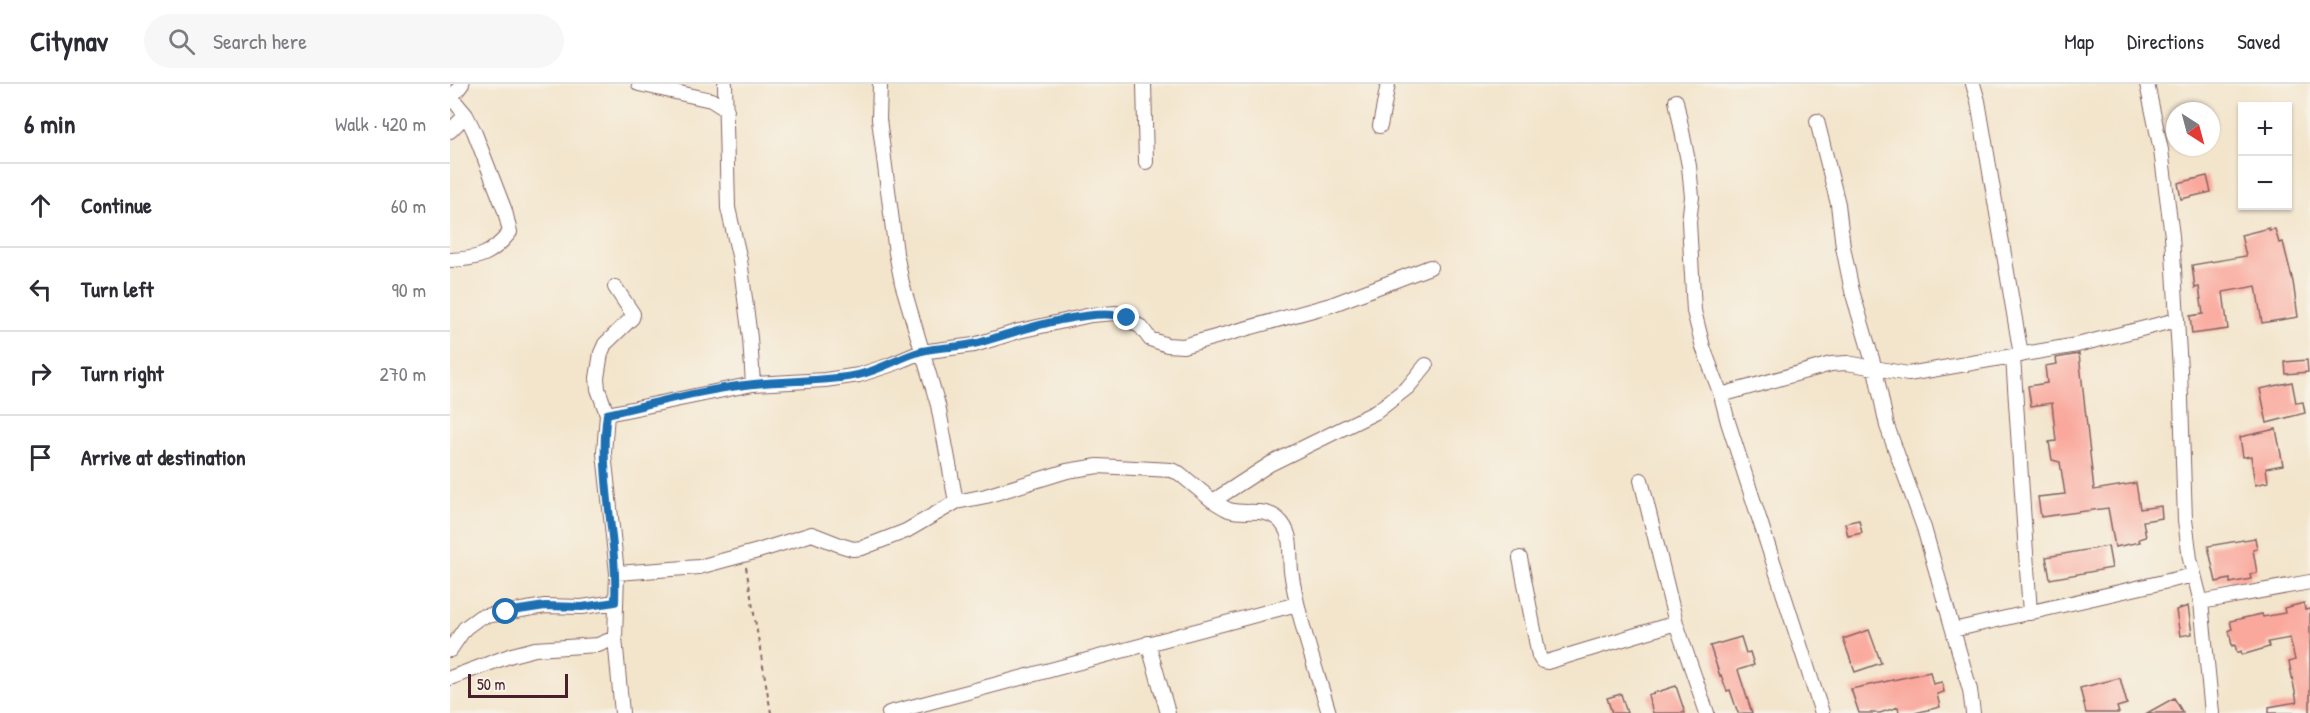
<!DOCTYPE html>
<html lang="en">
<head>
<meta charset="utf-8">
<style>
  :root { --surface:#fff; --page:#f7f7f7; --text:#2b2b33; --muted:#7c7c81; --line:#e1e1e2 }
  body { margin:0; font-family:"Patrick Hand",sans-serif; background:var(--page); color:var(--text) }
  .controls { position:absolute; right:18px; top:18px; display:grid; overflow:hidden; border-radius:0px; box-shadow:0 2px 4px #0004 }
  .controls button { width:54px; height:54px; display:grid; place-items:center; padding:0; border:0; border-bottom:2px solid var(--line); background:var(--surface); color:var(--text); font:30px sans-serif }
  .compass { position:absolute; left:1716px; top:18px; width:54px; height:54px; border-radius:50%; background:var(--surface); box-shadow:0 2px 4px #0004; rotate:144deg }
  .scale { position:absolute; left:18px; bottom:15px; width:100px; box-sizing:border-box; padding-left:6px; border:3px solid #4a1f2b; border-top:0; font-size:16px; line-height:21px; white-space:nowrap; color:#4a1f2b; -webkit-text-stroke:4px #f7f3e8; paint-order:stroke }
  .stop { position:absolute; width:18px; height:18px; margin:-14px; border:4px solid #1f6fb2; border-radius:50%; background:#fff }
  .stop.end { background:#1f6fb2; border-color:#fff; box-shadow:0 2px 6px #0008 }
  .list { margin:0; padding:0; list-style:none }
  h2 { display:flex; justify-content:space-between; align-items:center; height:78px; margin:0; padding:0 24px; font-size:26px }
  h2 small { font-size:20px; font-weight:400; color:var(--muted) }
  .list li { display:grid; grid-template-columns:39px 1fr auto; gap:18px; align-items:center; box-sizing:border-box; height:84px; padding:0 24px; border-top:2px solid var(--line) }
  .list b { display:block; font-size:22px; white-space:nowrap }
  .list em { font-size:20px; font-style:normal; color:var(--muted) }
  .icon { flex:none; width:33px; height:33px; fill:none; stroke:currentColor; stroke-width:2; stroke-linecap:round; stroke-linejoin:round }
  .map { position:relative; flex:none; width:1860px; height:629px; overflow:hidden }
  header { display:flex; align-items:center; gap:36px; box-sizing:border-box; height:84px; padding:0 30px; background:var(--surface); border-bottom:2px solid var(--line) }
  header strong { font-size:28px }
  nav { display:flex; gap:33px; margin-inline-start:auto; font-size:21px }
  .search { width:420px; height:54px; background:var(--page); display:flex; align-items:center; gap:15px; box-sizing:border-box; padding:0 21px; border-radius:33px; color:var(--muted); font-size:22px }
  main { display:flex }
  aside { flex:1; background:var(--surface) }
  .map>svg:first-child { display:block }
</style>
</head>
<body>
<header>
<strong>Citynav</strong>
<div class="search"><svg class="icon" aria-label="search" viewBox="0 0 24 24"><circle cx="10" cy="10" r="6"/><path d="M15 15l6 6"/></svg>Search here</div>
<nav><a>Map</a><a>Directions</a><a>Saved</a></nav>
</header>
<main>
<aside>
<h2>6 min<small>Walk · 420 m</small></h2>
<ul class="list">
<li><svg class="icon" aria-label="ahead" viewBox="0 0 24 24"><path d="M12 20V5M6 11l6-6 6 6"/></svg><div><b>Continue</b></div><em>60 m</em></li>
<li><svg class="icon" aria-label="left" viewBox="0 0 24 24"><path d="M17 20v-9H6M10 6l-5 5 5 5"/></svg><div><b>Turn left</b></div><em>90 m</em></li>
<li><svg class="icon" aria-label="right" viewBox="0 0 24 24"><path d="M7 20v-9h11M14 6l5 5-5 5"/></svg><div><b>Turn right</b></div><em>270 m</em></li>
<li><svg class="icon" aria-label="arrive" viewBox="0 0 24 24"><path d="M6 21V4h12l-3 4 3 4H6"/></svg><div><b>Arrive at destination</b></div></li>
</ul>
</aside>
<div class="map">
<svg width="1860" height="629" viewBox="0 0 1860 629">
  <rect width="100%" height="100%" fill="#f7f3e8"/>
  <filter id="ink" filterUnits="userSpaceOnUse"><feTurbulence type="fractalNoise" baseFrequency=".0167" numOctaves="2"/><feDisplacementMap in="SourceGraphic" scale="12" xChannelSelector="R" yChannelSelector="G"/><feConvolveMatrix kernelMatrix="1 2 1 2 8 2 1 2 1" color-interpolation-filters="sRGB"/></filter>
  <filter id="wash" filterUnits="userSpaceOnUse"><feTurbulence type="fractalNoise" baseFrequency=".008" numOctaves="4" result="noise"/><feDisplacementMap in="SourceGraphic" scale="24" xChannelSelector="R" yChannelSelector="G"/><feGaussianBlur stdDeviation="1.35" result="paint"/><feColorMatrix in="noise" values="0 0 0 0 0 0 0 0 0 0 0 0 0 0 0 0 0 1.4 0 .05"/><feComposite in="paint" operator="in"/></filter>
  <g filter="url(#wash)">
    <rect width="100%" height="100%" fill="#f3e5cc"/>
    <g id="blocks">
      <path fill="#faa79c" d="M1757,92L1761,108L1731,115L1728,99Z
        M1819,144V146L1825,145L1829,159L1833,158L1843,198L1848,233L1812,239L1806,202L1773,208L1778,245L1742,250L1740,232L1753,230L1749,203L1745,204L1742,181L1796,172L1791,151Z
        M1629,270L1644,406L1686,399L1690,425L1711,422L1712,434L1693,437L1696,453L1689,455L1690,458L1665,463L1658,424L1591,433L1588,413L1615,410L1610,378L1602,376L1599,358L1606,357L1602,319L1581,322L1578,302L1597,299L1595,282L1607,280L1606,274Z
        M1857,276L1858,288L1836,290L1835,278Z
        M1842,298L1846,319L1853,318L1855,329L1817,339L1810,305Z
        M1826,345L1833,381L1816,384L1818,398L1805,401L1801,372L1793,373L1790,353Z
        M1409,436L1412,449L1398,452L1395,439Z
        M1805,454L1807,465L1803,466L1807,489L1800,490L1801,495L1780,499V495L1766,498L1758,462Z
        M1658,462L1662,484L1600,495L1596,473Z
        M1854,519L1855,526L1860,525V629H1819V623L1847,618L1839,578L1845,576L1840,554L1818,558L1819,563L1792,571L1791,567L1787,569L1785,561L1782,562L1779,546L1782,545L1780,537L1812,530L1813,533L1835,529L1834,524Z
        M1738,522L1742,550L1730,552L1726,526Z
        M1419,546L1431,579L1405,588L1393,555Z
        M1291,553L1296,569L1300,568L1304,581L1288,586L1302,629H1288L1280,606L1277,607L1271,591L1270,592L1260,562Z
        M1480,588L1483,600L1492,598L1494,608L1487,610L1490,623L1465,629H1449L1448,623L1430,629H1409L1401,605Z
        M1670,594L1677,620L1667,623L1669,629H1636L1630,604Z
        M1226,602L1235,629H1203L1198,611Z
        M1171,610L1177,629H1162L1157,614Z
        M1724,614L1733,629H1697Z"/>
    </g>
  </g>
  <g filter="url(#ink)">
    <use href="#blocks" fill-opacity="0" stroke="#856463" stroke-width="1.5"/>
    <g fill="none" stroke-linecap="round" stroke-linejoin="round">
      <g stroke="#856463" stroke-width="16">
        <path id="minor" d="M189,0L261,16L277,26
          M275,0L278,124L290,176L300,254L303,300
          M430,0L429,35L446,169L452,199L488,321L506,418
          M694,0L696,78
          M1523,0L1528,17L1571,271
          M1697,0L1711,66L1722,152L1730,286L1735,436L1740,475L1751,518L1762,629
          M0,12L16,31L24,47L55,127L60,148C42,171 28,175 0,176
          M1,14L12,0
          M1226,17L1239,82L1242,113L1239,138L1244,227L1253,263L1271,311L1278,338L1372,629
          M1367,37L1388,120L1393,163L1402,207L1425,285L1437,342L1474,444L1520,606L1523,629
          M930,42L938,0
          M0,47L16,31
          M165,203L183,230L182,234L155,260L151,269L147,294L148,305L157,330L154,369L167,489L165,554L172,629
          M1563,273L1580,529
          M1271,311L1381,280L1397,279L1458,290L1627,261L1727,236
          M157,330L303,300L375,296L409,291L440,281L471,268L524,261L569,247L641,231L666,229L691,243L700,255L717,261L733,262L881,221L980,183
          M1191,396L1226,539L1257,629
          M763,417C768,420 774,424 779,426C795,431 814,423 828,435C844,449 839,469 841,487C848,535 865,582 879,629
          M1070,474L1089,572L1092,577L1097,578L1226,539
          M167,489L249,483L308,467L362,450L390,461L403,465L412,464L456,447L506,418L536,412L617,387L648,382L721,386L729,389L763,417L820,380L926,328L958,303L976,281
          M1751,518L1860,498
          M1503,546L1744,491
          M698,559L718,629
          M0,566L15,544L30,533L95,522L132,523L165,518
          M0,594L62,571L85,565L148,561L165,554
          M439,629L847,520"/>
      </g>
      <path stroke="#856463" stroke-width="2" stroke-dasharray="4.5 4.5" stroke-linecap="butt" d="M296,483L321,629"/>
      <use href="#minor" stroke="#fff" stroke-width="14"/>
    </g>
  </g>
  <g fill="none" stroke-linecap="round" stroke-linejoin="round" filter="url(#ink)">
    <path stroke="#1f6fb2" stroke-width="8" d="M56,528L95,522L132,523L165,518C168,455 148,393 157,330C205,319 255,305 304,300C339,296 374,298 408,291C431,286 450,273 472,267C493,262 515,264 535,257C567,247 647,221 677,234"/>
  </g>
</svg>
<div class="controls">
<button>+</button>
<button>−</button>
</div>
<svg class="compass" viewBox="-18 -18 36 36"><path d="M0-13l5 13h-10z" fill="#e53935"/><path d="M0 13l5-13h-10z" fill="#7c7c81"/></svg>
<div class="scale">50 m</div>
<div class="stop" style="left:56px;top:528px"></div>
<div class="stop end" style="left:677px;top:234px"></div>
</div>
</main>
</body>
</html>
